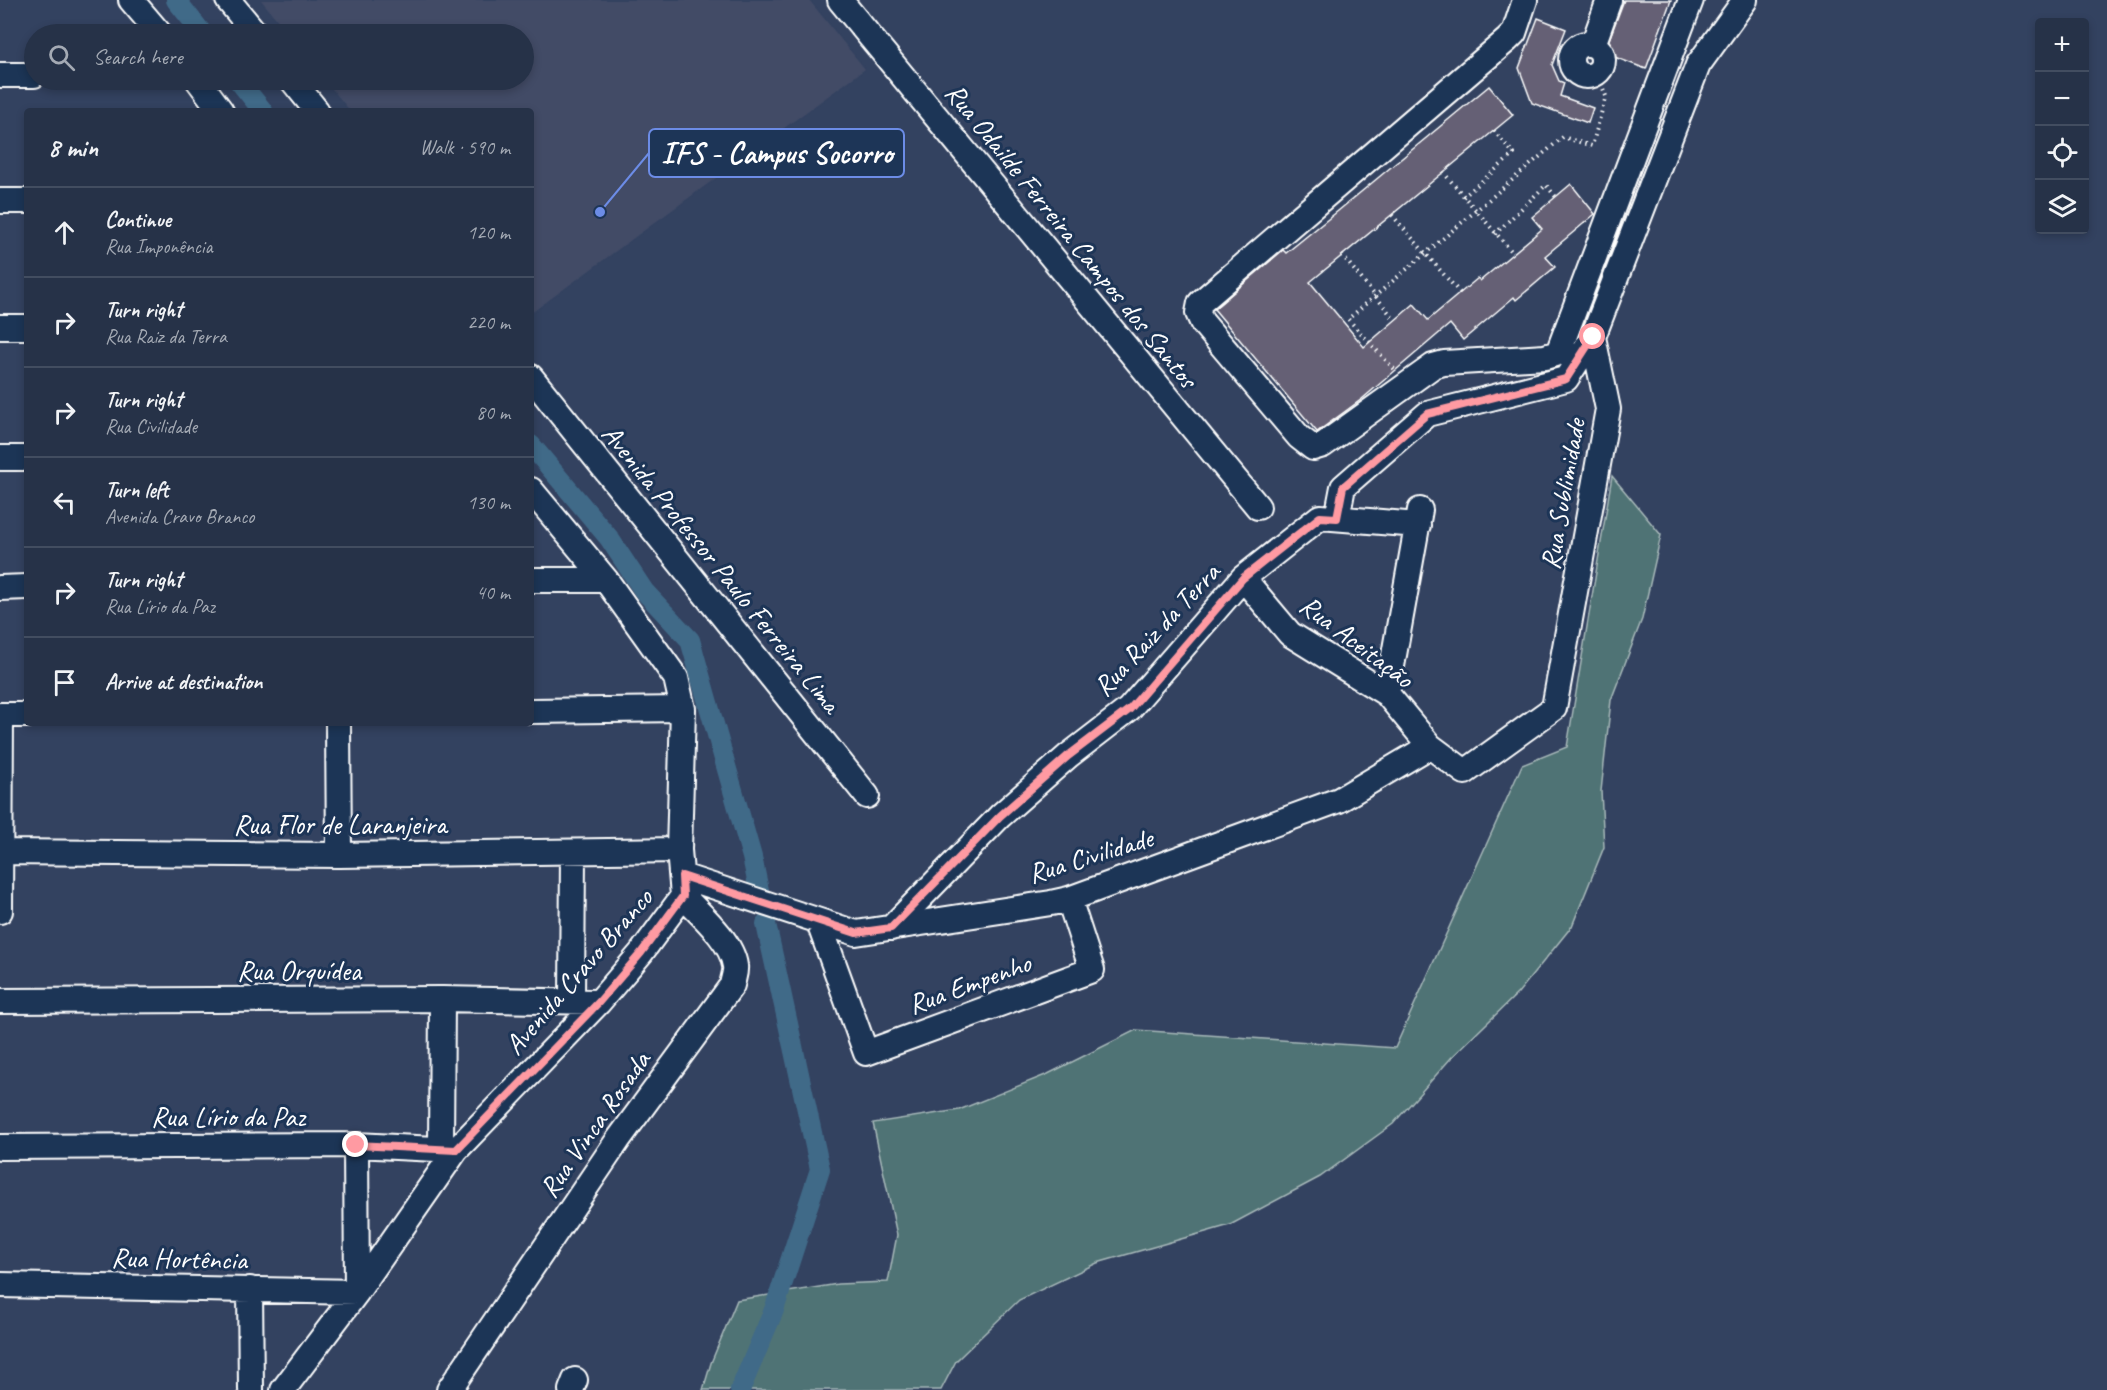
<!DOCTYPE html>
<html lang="en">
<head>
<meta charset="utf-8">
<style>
  :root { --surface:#263248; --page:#2e3a4f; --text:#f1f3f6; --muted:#a4aab4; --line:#424d60 }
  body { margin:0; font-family:Caveat,sans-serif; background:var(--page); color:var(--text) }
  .controls { position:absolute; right:18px; top:18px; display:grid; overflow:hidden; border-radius:6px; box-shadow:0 3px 9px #0003 }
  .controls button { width:54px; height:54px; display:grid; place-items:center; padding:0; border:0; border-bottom:2px solid var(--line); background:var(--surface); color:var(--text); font:30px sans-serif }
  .stop { position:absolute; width:18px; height:18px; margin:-14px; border:4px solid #ff9aa2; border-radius:50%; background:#fff }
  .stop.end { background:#ff9aa2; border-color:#fff; box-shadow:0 2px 6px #0008 }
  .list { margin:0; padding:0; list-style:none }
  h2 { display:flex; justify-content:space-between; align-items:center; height:78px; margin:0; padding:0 24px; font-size:26px }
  h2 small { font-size:20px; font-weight:400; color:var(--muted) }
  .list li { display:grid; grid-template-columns:39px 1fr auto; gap:18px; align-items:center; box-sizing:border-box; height:90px; padding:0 24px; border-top:2px solid var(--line) }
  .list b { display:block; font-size:22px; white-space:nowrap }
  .list p { margin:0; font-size:20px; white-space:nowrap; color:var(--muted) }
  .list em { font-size:20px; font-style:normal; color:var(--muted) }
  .icon { flex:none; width:33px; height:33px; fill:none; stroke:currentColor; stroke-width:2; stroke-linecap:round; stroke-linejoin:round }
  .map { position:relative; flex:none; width:2107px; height:1390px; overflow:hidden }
  .search { position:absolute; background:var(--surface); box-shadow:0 3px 9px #0003; left:24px; top:24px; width:510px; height:66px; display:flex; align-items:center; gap:15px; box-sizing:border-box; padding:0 21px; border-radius:33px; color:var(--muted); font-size:22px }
  .panel { position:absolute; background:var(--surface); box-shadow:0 3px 9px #0003; left:24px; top:108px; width:510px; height:618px; border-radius:6px }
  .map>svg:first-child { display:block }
</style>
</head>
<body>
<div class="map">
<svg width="2107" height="1390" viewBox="0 0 2107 1390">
  <rect width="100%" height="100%" fill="#334260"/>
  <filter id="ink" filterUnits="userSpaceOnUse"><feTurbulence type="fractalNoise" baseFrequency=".0167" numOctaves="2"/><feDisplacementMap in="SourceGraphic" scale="12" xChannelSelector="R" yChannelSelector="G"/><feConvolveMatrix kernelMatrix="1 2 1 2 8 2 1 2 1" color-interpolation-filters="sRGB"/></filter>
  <g filter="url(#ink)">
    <path fill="#424b66" d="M261,0H809L865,69L531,313V111H350L325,80H524V34H289Z"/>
    <path fill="#507374" stroke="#a8b9ba" stroke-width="1.5" d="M1612,476L1661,535L1642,619L1611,700L1601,791L1604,847L1572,926L1518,993L1451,1058L1393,1124L1320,1177L1230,1225L1097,1263L1019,1300L956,1361L941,1390H703L711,1363L737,1300L838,1284L888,1282L897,1235L873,1123L959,1110L1048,1074L1136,1030L1395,1048L1522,765L1567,747Z"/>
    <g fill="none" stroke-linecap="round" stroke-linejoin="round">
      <path stroke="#416a88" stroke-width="20" d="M176,0L203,34
        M238,80L263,111
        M531,445L609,538L644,591L690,640L752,857L760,895
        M740,1390L774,1310L820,1169L766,924"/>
    </g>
    <path fill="#656074" stroke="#fff" stroke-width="1.5" d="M1624,0H1671L1646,69L1604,53Z
      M1538,18L1566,29L1552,65L1559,81L1564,83L1560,96L1593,108L1588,123L1532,103L1519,68Z
      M1489,86L1513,115L1310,282L1364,347L1414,304L1428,320L1478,278L1480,281L1542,229L1532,217L1571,184L1595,214L1545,256L1555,267L1516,300L1514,297L1463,340L1450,324L1362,399L1317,432L1214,309L1283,250L1286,253L1338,211Z"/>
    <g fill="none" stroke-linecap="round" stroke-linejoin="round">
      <g stroke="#fff" stroke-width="28">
        <path id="minor" d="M131,0L160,34
          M228,0L256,34
          M840,0L1258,507
          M1525,0L1514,33L1507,40L1200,303L1198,313L1202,322L1299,437L1313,448L1323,445L1433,366L1444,363L1545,357L1558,353L1691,0
          M1571 60a16 16 0 1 1 32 0a16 16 0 1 1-32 0Z
          M1593,45L1609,0
          M0,75H34
          M198,80L221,111
          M292,80L317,111
          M0,201H27
          M0,327H27
          M531,377L867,796
          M0,458H27
          M1337,518L1343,487L1427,414L1566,379L1593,337
          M1243,578L1290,634L1387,694L1430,746L1465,772L1554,708L1608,409L1593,337L1698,65L1745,0
          M531,580H606
          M0,588L27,587
          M1387,694L1420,510
          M531,711L683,709
          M0,715H27
          M338,723L339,855
          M1,852L339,855L679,850
          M682,876L856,933L1051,903L1069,899L1339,800L1430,746
          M0,911L1,715
          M819,923L866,1053L1092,970L1069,899
          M891,928L1000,816L1068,756L1129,709L1243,578L1320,517L1418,525
          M572,1000L573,853
          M0,1001L442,999L599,1002
          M0,1147L356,1145L456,1150
          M441,1148L442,999
          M0,1285L357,1292L356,1145
          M250,1289L251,1390
          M283,1390L357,1292L456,1150L599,1002L641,953L683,896L679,850L683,709L676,678L606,580L531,490
          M449,1390L618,1140L732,985C733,979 736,972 735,966C732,941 699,913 683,896
          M571,1390L575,1380"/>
      </g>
      <path stroke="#fff" stroke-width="4" stroke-dasharray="1.5 4.5" stroke-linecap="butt" d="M1443,172L1513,253
        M1463,197L1514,154L1494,131
        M1392,215L1460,293
        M1495,234L1546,185L1556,197
        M1342,255L1395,320
        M1394,369L1348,319L1563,137L1592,146L1606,96L1597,73"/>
      <use href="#minor" stroke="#1d3557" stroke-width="24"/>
    </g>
  </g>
  <g fill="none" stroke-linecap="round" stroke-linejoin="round" filter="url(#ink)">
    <path stroke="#ff9aa2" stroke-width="8" d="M356,1145L456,1150L599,1002L641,953L683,896L682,876L856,933L891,928L1000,816L1068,756L1130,709L1243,578L1320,517L1337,518L1343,487L1427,414L1566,379L1593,337"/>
  </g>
  <g text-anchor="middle" stroke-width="6" stroke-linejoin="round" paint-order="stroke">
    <g font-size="28" fill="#fff" stroke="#1d3557">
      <text transform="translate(1072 235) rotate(51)" y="10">Rua Odailde Ferreira Campos dos Santos</text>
      <text transform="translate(1562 494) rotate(-80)" y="10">Rua Sublimidade</text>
      <text transform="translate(722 568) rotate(51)" y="10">Avenida Professor Paulo Ferreira Lima</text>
      <text transform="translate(1156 629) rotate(-47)" y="10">Rua Raiz da Terra</text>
      <text transform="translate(1357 641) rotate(37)" y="10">Rua Aceitação</text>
      <text x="340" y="834">Rua Flor de Laranjeira</text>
      <text transform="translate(1090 855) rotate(-17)" y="10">Rua Civilidade</text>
      <text x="299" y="980">Rua Orquídea</text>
      <text transform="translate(578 971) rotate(-49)" y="10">Avenida Cravo Branco</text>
      <text transform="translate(969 983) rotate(-20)" y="10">Rua Empenho</text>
      <text x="228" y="1126">Rua Lírio da Paz</text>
      <text transform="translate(594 1124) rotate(-55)" y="10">Rua Vinca Rosada</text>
      <text transform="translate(179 1258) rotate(1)" y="10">Rua Hortência</text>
    </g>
  </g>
  <path fill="none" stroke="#6c8ce6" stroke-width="2" d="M600 212L649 153"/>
  <circle fill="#6c8ce6" stroke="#1d3557" stroke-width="2" cx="600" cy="212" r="6"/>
  <rect fill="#1d3557" stroke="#6c8ce6" stroke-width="2" x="649" y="129" width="255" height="48" rx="6"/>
  <g font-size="30" text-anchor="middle" font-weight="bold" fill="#fff">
    <text x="777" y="163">IFS - Campus Socorro</text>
  </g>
</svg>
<div class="controls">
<button>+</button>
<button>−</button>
<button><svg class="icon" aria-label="locate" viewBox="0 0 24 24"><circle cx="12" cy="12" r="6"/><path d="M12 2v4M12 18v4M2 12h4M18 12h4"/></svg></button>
<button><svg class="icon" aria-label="layers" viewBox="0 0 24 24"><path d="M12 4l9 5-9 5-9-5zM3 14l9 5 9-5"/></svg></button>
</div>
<div class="stop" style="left:1593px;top:337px"></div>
<div class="stop end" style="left:356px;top:1145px"></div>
<div class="search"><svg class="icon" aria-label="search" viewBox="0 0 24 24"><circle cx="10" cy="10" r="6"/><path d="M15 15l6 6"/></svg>Search here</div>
<section class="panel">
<h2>8 min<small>Walk · 590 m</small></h2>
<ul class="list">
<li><svg class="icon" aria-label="ahead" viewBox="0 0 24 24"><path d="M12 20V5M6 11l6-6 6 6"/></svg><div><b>Continue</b><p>Rua Imponência</p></div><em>120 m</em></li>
<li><svg class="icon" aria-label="right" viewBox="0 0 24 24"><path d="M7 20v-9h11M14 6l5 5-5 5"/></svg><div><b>Turn right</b><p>Rua Raiz da Terra</p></div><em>220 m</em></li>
<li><svg class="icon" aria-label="right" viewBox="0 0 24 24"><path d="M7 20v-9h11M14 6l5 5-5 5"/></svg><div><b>Turn right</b><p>Rua Civilidade</p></div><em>80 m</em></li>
<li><svg class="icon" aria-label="left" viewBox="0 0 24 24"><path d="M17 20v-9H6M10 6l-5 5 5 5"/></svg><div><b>Turn left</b><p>Avenida Cravo Branco</p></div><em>130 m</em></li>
<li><svg class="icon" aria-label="right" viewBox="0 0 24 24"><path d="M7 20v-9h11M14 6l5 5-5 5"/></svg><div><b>Turn right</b><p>Rua Lírio da Paz</p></div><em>40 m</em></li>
<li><svg class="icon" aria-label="arrive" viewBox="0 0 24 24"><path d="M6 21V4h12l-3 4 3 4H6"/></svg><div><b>Arrive at destination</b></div></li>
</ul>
</section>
</div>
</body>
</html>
